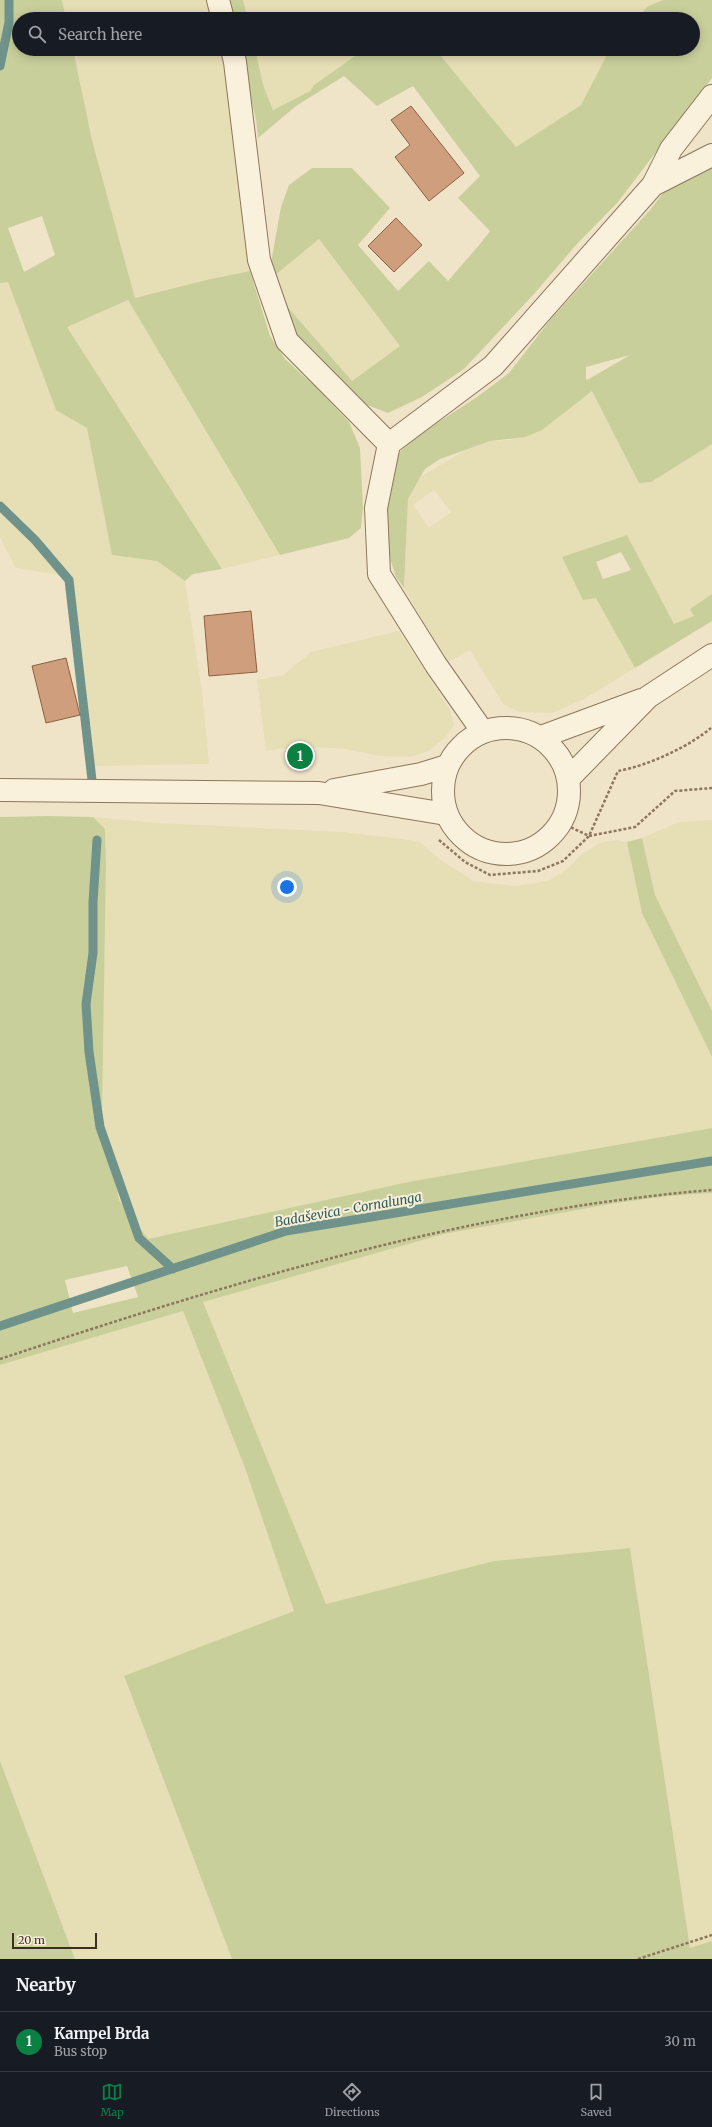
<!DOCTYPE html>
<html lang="en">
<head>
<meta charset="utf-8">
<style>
  :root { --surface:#171b24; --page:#20242c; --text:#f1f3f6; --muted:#9ea1a6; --line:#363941; --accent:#0b8043 }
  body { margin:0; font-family:Merriweather,serif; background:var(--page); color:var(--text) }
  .scale { position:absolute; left:12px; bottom:10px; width:85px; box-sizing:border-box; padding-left:4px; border:2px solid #3d2e20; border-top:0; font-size:11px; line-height:14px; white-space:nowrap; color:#3d2e20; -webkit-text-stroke:3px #f7eed8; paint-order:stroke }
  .you { position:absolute; left:287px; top:887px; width:14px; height:14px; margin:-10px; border:3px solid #fff; border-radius:50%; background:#1a73e8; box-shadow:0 0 0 6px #1a73e833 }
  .badge { display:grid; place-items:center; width:26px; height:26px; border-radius:50%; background:var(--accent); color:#fff; font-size:13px; font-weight:700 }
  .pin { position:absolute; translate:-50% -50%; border:2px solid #fff; box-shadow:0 1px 4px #0006 }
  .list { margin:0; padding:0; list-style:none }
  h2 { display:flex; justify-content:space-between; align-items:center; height:52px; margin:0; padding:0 16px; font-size:17px }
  h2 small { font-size:13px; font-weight:400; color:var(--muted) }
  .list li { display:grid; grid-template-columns:26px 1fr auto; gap:12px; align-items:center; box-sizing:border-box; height:60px; padding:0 16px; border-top:1px solid var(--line) }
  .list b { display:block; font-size:15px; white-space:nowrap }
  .list p { margin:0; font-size:13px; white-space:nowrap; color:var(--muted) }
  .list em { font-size:13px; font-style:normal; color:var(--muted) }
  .icon { flex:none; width:22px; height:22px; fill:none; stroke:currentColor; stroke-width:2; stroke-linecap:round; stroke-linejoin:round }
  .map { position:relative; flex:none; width:712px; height:1959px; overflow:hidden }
  .search { position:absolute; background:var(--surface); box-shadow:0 2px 10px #0003; left:12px; right:12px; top:12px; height:44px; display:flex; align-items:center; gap:10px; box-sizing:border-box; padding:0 14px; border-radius:22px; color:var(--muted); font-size:15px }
  .sheet { height:112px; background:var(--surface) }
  nav { display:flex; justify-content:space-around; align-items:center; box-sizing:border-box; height:56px; border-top:1px solid var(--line); background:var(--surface); font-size:11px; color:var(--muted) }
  nav a { display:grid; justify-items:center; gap:2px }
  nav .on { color:var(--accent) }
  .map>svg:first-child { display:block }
</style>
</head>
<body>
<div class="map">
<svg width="712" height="1959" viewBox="0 0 712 1959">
  <rect width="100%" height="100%" fill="#f0e4c8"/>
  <path fill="#e6deb5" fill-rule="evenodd" d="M62,0H211L216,19H66Z
    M243,0H663L648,6L637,19H410L406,15L402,19H248Z
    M73,49H223L249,221L250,271L206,280L135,298L92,140Z
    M255,49H365L314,85L310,91L272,110L264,88Z
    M435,49H610L581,105L516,147Z
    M319,239L400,346L352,381L279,297L273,277Z
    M8,282L56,410L87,427L112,555L157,561L185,581L202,691L209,764L95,766L82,650L66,576L16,568L0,537V283Z
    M128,300L280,555L222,569L67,327Z
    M592,390L603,410L651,482L712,444V594L690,609L694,616L674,625L627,535L562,557L596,598L635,668L584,699L552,713L520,712L503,704L470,650L446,663L404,588L408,498L422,476L467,449L490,441L509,440L542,430ZM434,490L451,512L429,528L413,505Z
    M399,631L450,710L454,725L444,739L428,751L410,757L380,756L345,749L298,746L266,751L257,680L283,675L311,652Z
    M93,817L158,823L343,832L418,841L442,861L473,881L514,886L531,884L550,880L570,867L580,855L602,842L619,840L627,842L642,913L712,1057V1128L408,1182L148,1239L119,1200L102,1117L106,866L105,829Z
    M712,820V1011L655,895L642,838L679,822Z
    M712,1193V1941L690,1948L630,1548L494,1561L326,1604L202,1302L444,1234L610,1204L668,1196Z
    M183,1311L245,1468L294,1611L124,1677L232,1959H75L0,1761V1365Z"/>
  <path fill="#c9cf9b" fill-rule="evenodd" d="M0,0H62L66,19H19V49H73L92,140L135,298L206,280L250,271L270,336L285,359L317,388L349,422L360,448L363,508L361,528L349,538L280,555L128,300L67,327L222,569L193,574L185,581L157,561L112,555L87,428L56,410L8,282L0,283ZM42,216L55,255L24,272L8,228Z
    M226,0H243L248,19H231Z
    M663,0H712V78L618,202L576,245L534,294L464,369L422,397L388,413L367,405L343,388L288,324L279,297L352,381L400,346L319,239L273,277L270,268L281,207L289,185L312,168H352L390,208L358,245L398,291L429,261L448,281L480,244L490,231L458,198L480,176L413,86L377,106L344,76L296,106L258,138L256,119L238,49H255L264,88L273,110L310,91L314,85L365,49H435L516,147L581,105L610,49H693V19H637L648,6Z
    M712,167V444L651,482L639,483L592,391L542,430L525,437L490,441L440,459L425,469L408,499L404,588L396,577L387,549L386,506L397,455L414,438L477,397L509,373L551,319L650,210L667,188ZM630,355L587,380L586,379V367Z
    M627,535L674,624L694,616L690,609L712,594V621L635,668L596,598L583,600L562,557ZM621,552L631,570L603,579L596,562Z
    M49,816L93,817L105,829L106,866L102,1117L119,1200L148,1239L408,1182L712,1128V1193L668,1196L610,1204L444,1234L203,1302L326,1604L494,1561L630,1548L690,1948L712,1941V1959H232L124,1676L294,1611L245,1468L183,1311L0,1365V817ZM127,1266L138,1297L73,1313L65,1280Z
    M642,838L655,895L712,1011V1057L642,913L627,842Z
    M0,1761L75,1959H0Z"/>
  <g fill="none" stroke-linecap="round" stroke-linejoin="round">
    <path stroke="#6f938a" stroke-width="9" d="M0,66L9,22V0
      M0,506L35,540L69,580L92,780
      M97,840L93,902V953L86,1004L89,1052L100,1127L139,1238L173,1269
      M0,1326L286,1231L712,1161"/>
  </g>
  <path fill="#cf9f7d" stroke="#8d5f41" d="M411,106L464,173L429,201L395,157L410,145L391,120Z
    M396,218L422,245L394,272L368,246Z
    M251,611L257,672L209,676L204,616Z
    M66,658L80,715L46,723L32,666Z"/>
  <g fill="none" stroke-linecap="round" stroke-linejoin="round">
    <g stroke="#8d765c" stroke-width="24">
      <path id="minor" d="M218,0L223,19
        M232,49L235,62L259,260L287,341L389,444
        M653,185L712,155
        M443 791a63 63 0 1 1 126 0a63 63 0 1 1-126 0Z
        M483,732L436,665L379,574L376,508L389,444L493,366L653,185L671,149L712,96
        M541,737L641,700
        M569,778L648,697L712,655
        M0,790L319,793L446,814
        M334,790L421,774L447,766"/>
    </g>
    <path stroke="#8d765c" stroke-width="2.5" stroke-dasharray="3 2" stroke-linecap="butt" d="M562,823L589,836L635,827L675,791L712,788
      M439,840L465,862L490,875L538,871L563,861L589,836L618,771C647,766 691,746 712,727
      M0,1359C232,1282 467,1210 712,1190
      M638,1959L712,1935"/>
    <use href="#minor" stroke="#faf1dc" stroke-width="22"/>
  </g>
  <g text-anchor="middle" stroke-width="4" stroke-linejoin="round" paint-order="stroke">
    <g font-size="13" font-style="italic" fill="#2f5d5a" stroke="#f7eed8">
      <text transform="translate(348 1209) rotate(-10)" y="5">Badaševica - Cornalunga</text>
    </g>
  </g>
</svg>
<div class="scale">20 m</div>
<div class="you"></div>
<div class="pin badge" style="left:300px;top:756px">1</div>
<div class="search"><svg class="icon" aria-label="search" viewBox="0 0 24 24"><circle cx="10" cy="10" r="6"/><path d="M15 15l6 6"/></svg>Search here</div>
</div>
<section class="sheet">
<h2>Nearby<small></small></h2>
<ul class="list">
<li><span class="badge">1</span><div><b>Kampel Brda</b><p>Bus stop</p></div><em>30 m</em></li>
</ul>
</section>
<nav>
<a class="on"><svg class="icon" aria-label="map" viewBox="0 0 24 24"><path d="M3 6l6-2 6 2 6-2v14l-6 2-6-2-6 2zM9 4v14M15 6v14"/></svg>Map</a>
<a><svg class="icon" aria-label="directions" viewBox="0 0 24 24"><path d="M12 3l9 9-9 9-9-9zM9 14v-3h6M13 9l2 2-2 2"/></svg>Directions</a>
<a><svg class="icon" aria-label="saved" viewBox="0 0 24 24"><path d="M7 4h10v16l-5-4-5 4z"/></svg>Saved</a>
</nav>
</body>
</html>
